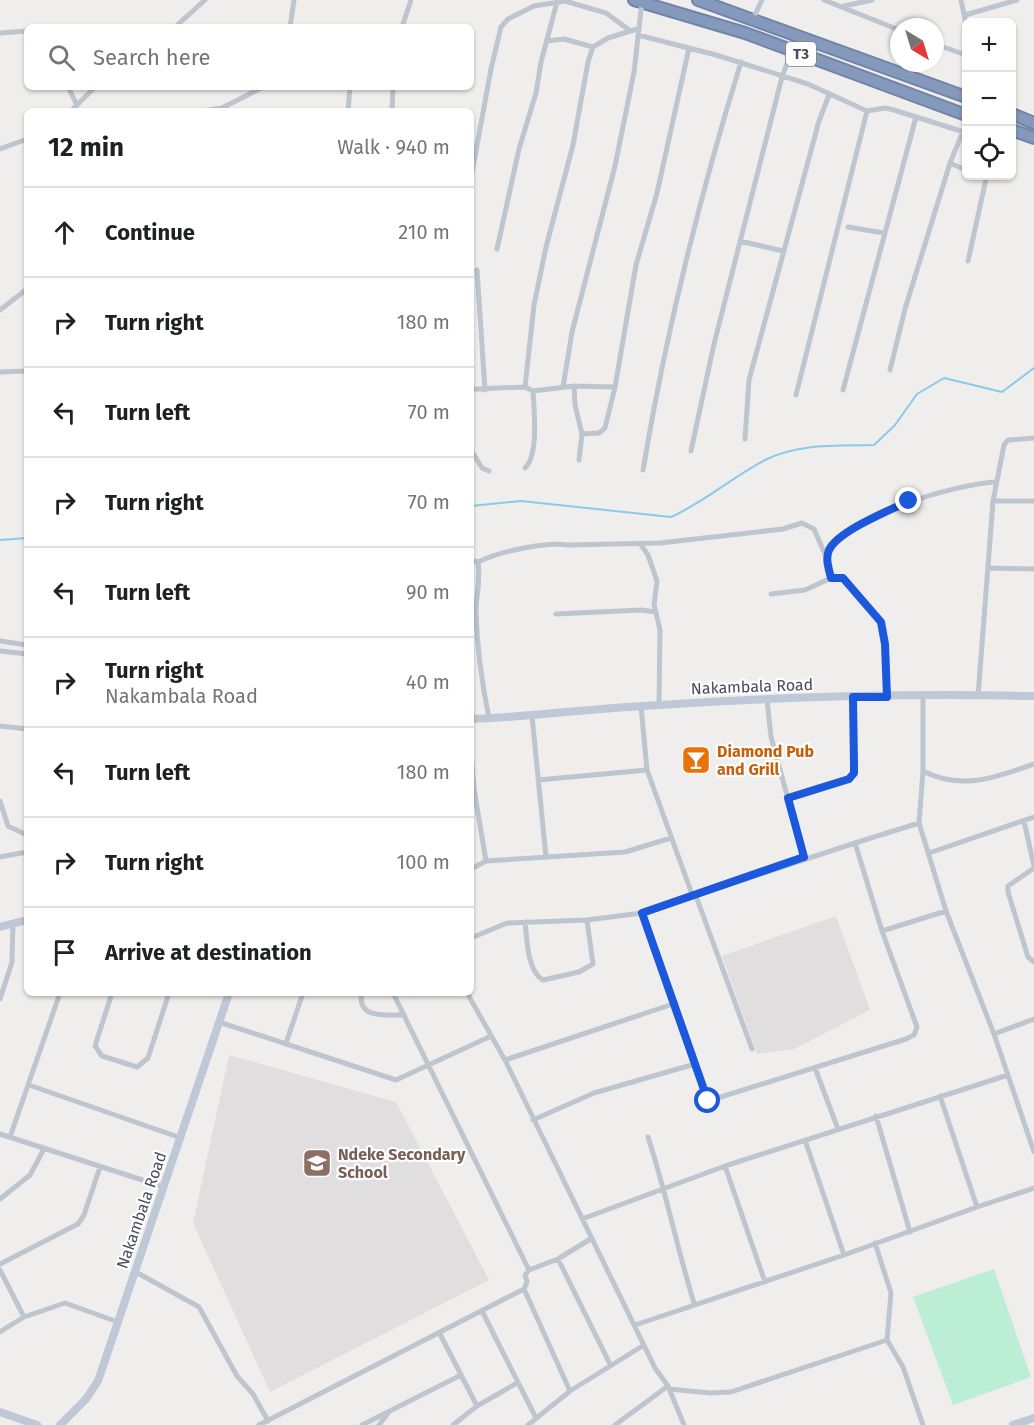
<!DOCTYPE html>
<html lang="en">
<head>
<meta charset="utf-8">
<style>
  :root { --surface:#fff; --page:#f2f2f2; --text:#202124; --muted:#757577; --line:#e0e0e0 }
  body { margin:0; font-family:"Fira Sans",sans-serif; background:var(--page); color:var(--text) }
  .controls { position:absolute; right:18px; top:18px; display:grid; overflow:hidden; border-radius:9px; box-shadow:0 2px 4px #0004 }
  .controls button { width:54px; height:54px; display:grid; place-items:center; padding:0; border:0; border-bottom:2px solid var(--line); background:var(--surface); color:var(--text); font:30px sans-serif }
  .compass { position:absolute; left:890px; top:18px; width:54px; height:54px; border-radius:50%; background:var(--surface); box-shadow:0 2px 4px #0004; rotate:142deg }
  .stop { position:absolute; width:18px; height:18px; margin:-14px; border:4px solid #1b58dc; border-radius:50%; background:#fff }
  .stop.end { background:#1b58dc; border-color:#fff; box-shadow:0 2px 6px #0008 }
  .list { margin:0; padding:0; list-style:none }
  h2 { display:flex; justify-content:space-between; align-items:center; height:78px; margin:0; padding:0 24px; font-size:26px }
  h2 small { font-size:20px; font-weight:400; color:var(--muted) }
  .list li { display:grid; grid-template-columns:39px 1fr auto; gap:18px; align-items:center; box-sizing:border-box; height:90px; padding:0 24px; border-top:2px solid var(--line) }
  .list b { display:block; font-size:22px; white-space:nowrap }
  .list p { margin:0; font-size:20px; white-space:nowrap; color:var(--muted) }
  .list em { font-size:20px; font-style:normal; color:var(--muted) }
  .icon { flex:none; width:33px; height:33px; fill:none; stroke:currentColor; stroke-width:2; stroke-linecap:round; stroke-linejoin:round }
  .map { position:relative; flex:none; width:1034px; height:1425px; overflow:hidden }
  .search { position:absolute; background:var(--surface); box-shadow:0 2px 4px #0004; left:24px; top:24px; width:450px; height:66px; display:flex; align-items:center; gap:15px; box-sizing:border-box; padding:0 21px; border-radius:9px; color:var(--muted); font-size:22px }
  .panel { position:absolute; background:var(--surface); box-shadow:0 2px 4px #0004; left:24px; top:108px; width:450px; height:888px; border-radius:9px }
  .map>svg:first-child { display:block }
</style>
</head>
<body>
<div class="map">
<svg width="1034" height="1425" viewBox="0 0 1034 1425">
  <rect width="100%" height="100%" fill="#f0eded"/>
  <path fill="#e1dedf" d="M836,916L870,1010L794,1049L757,1054L722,956Z
    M229,1055L396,1102L489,1280L270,1392L193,1223Z"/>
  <path fill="#bbeed5" d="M994,1269L1031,1377L953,1405L913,1297Z"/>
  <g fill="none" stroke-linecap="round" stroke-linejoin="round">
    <path stroke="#88caea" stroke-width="2" d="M471,506L521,501L671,517C705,502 732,477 765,460C799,443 837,446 874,445L895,425L917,394L944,378L1002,392L1034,368
      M0,540L27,538"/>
    <g stroke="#7084a7" stroke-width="14">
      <path id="highway" d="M634,0L745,33L966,115
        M698,0L966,97
        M1012,114L1034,123
        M1012,130L1034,138"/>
    </g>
    <path stroke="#bdc5cf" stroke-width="5" d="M824,0L899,30
      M961,0L966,24
      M844,6L872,0
      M965,15L1017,0
      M753,19L762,0
      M175,27L205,0
      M290,27L294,0
      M402,27L411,0
      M0,33L27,31
      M638,35L716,55L808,84L867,111L885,108L894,110L964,132
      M547,41L564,39L593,47
      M935,44L966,55
      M68,87L77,105
      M71,111L95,87
      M202,111L222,108L263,87
      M348,111L350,87
      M392,111L393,87
      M0,149L27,139
      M950,163L966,170
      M471,178L491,69L501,27L508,19L534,6L565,1L606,13L629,30
      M848,227L884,233
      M740,241L783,251
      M497,249L519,149L536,93L541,62L557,2
      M968,261L986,179L980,176
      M477,270L485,390
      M0,310L27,289
      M890,370L905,309L950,163L966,124
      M0,372L27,371
      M574,386L575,405L582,434L579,460
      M525,387L534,305L546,247L573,145L588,62L593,47L608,38L637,29
      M563,387L572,332L615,166L634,72L642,2
      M471,389L525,387L533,391L574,386L615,387
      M843,390L916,117
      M796,395L867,111
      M582,434L599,433L605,428L615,387L636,265L657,193L689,48
      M745,439L749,380L819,121L829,95
      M471,450L482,468L489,471
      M691,451L714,344L782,77L792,50
      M525,468C539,455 534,410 533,391
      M643,470C666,332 700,195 741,62
      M993,501H1034
      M641,545L648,555L657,581L654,604L660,630L659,705
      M827,559C836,518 958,483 997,482
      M471,560L478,562C501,551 544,542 568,545L660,543L783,529L802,523L814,529L827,559L831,578
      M478,562C481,581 476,594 476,612C477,647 482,684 489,718
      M990,568L1034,569
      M771,594L805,590L831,578H843L881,622L885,644L887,697
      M556,614L641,610L656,612
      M0,641L27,645
      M0,651L27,654
      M978,696L993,501L1004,445L1008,440L1034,438
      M923,697V771L919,823L946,911L994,1034L1034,1152
      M767,699L771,737L804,857
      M641,706L647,770L693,897
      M532,716L546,857
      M0,726L27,729
      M471,751L474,789L486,861L471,869
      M923,771C961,791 997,777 1034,764
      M538,780L647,770
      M788,798L849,779L854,773L853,697
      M0,801L8,826L27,835
      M1024,821L1034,866
      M929,853L1034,817
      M0,857L27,852
      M486,861L625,852L671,838
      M1034,868L1008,886V892L1028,957L1034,962
      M696,896L752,1049
      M642,913L708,1101L906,1039L914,1035L917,1027L882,931L855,843L919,823
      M525,922C527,938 527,971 543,980L579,972L593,964L587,920
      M882,931L946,911
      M471,938L507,923L587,920L642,913L855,843
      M112,993L95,1046L102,1056L137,1067L148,1058L169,993
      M362,993C356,1019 387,1015 404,1015
      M393,993L529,1270L558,1259L592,1238
      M467,993L505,1060L655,1368L668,1386L684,1425
      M0,999L12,962L13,924
      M219,1022L396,1080L489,1037
      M994,1034L1034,1019
      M286,1043L303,993
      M505,1060L676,1003
      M815,1068L838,1129
      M29,1085L181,1138
      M940,1096L977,1207L1034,1188
      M876,1116L910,1232
      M533,1120L594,1093L695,1064
      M0,1134L164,1187
      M10,1137L60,993
      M648,1137C666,1192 677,1248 694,1303
      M805,1140L844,1255
      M725,1166L765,1282
      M0,1199L30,1175L44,1149
      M582,1219L725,1166L1008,1075
      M875,1243L891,1293L887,1340L903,1367L923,1425
      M558,1259L610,1364
      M0,1264L78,1224L84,1215L100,1167
      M0,1270L24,1317
      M136,1272L199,1307L237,1376L253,1394L268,1421
      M524,1289L570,1391
      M482,1311L536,1418
      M635,1325L844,1255L977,1207
      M0,1332L24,1317L65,1303L118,1322
      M440,1334L477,1406
      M669,1389L710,1393L731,1392L887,1340
      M259,1425L524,1289L527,1282L525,1275L529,1270
      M362,1425L461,1375
      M379,1425L389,1412
      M453,1425L477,1406L517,1383
      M528,1425L570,1391L644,1345
      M615,1425L668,1386"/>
    <path stroke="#bfc8d6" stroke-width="8" d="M471,719C529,717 586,709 643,706C773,697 904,693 1034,696
      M0,927L27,920
      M0,1412L37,1425
      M60,1425L86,1399L98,1381L229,993
      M1013,1425L1034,1418"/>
    <use href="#highway" stroke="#8599bc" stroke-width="10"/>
  </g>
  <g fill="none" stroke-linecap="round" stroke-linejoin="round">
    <path stroke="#1b58dc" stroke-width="8" d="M708,1101L642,913L804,857L788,798L849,779L854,773V765L853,697H887L885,644L881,622L843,578H831C829,569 825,559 829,550C838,531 890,510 909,501"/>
  </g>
  <defs>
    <g id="bar-square" transform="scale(1.5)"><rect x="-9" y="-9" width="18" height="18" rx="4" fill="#e8710a" stroke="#fff"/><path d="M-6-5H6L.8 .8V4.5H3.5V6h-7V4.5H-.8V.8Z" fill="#fff"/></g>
    <g id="school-square" transform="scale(1.5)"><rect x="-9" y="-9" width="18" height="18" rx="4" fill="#8d6e63" stroke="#fff"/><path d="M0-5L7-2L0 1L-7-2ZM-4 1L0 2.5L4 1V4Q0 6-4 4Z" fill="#fff"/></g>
  </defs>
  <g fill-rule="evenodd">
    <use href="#bar-square" x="696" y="760"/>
    <use href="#school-square" x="317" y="1163"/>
  </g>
  <g text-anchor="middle" stroke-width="4.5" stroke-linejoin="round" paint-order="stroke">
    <rect fill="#fff" stroke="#7d838c" stroke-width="1.5" x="786" y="42" width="30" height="24" rx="4.5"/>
    <g font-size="15" font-weight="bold" fill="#454e5a">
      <text x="801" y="59">T3</text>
    </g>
    <g font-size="16" fill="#454e5a" stroke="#fff">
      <text transform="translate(752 686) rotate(-2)" y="6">Nakambala Road</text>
      <text transform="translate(141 1210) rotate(-71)" y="6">Nakambala Road</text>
    </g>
    <g font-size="16" font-weight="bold" fill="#c56008" stroke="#fff" text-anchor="start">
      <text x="717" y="757">Diamond Pub<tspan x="717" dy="18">and Grill</tspan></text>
    </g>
    <g font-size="16" font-weight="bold" fill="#785e54" stroke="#fff" text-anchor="start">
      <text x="338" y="1160">Ndeke Secondary<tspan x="338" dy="18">School</tspan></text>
    </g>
  </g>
</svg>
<div class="controls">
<button>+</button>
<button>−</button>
<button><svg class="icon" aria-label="locate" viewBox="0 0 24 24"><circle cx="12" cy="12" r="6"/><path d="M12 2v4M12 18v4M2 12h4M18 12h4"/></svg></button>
</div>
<svg class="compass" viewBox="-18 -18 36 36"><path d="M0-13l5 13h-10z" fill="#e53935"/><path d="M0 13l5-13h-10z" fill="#757577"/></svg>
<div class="stop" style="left:708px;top:1101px"></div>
<div class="stop end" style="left:909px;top:501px"></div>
<div class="search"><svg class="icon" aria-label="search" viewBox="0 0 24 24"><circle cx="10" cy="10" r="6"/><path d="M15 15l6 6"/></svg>Search here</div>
<section class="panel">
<h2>12 min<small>Walk · 940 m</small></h2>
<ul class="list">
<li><svg class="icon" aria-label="ahead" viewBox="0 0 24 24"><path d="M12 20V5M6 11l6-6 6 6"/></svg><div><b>Continue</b></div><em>210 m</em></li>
<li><svg class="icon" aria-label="right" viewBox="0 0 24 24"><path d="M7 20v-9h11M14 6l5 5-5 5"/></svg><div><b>Turn right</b></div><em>180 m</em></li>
<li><svg class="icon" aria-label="left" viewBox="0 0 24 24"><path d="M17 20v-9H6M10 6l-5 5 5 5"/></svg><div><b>Turn left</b></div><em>70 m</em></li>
<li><svg class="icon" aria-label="right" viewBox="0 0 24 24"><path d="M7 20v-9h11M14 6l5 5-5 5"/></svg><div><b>Turn right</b></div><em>70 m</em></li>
<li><svg class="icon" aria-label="left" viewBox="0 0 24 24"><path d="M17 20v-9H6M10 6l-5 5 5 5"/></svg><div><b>Turn left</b></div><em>90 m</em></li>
<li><svg class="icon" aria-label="right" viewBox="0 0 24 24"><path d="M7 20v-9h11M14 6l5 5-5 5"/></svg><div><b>Turn right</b><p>Nakambala Road</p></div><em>40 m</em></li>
<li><svg class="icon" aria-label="left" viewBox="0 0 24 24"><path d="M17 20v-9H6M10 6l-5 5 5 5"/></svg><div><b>Turn left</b></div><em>180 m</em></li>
<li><svg class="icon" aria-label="right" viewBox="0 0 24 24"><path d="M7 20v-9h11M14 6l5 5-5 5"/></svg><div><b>Turn right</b></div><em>100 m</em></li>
<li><svg class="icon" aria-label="arrive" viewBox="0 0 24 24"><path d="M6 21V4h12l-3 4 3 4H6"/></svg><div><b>Arrive at destination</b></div></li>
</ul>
</section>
</div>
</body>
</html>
